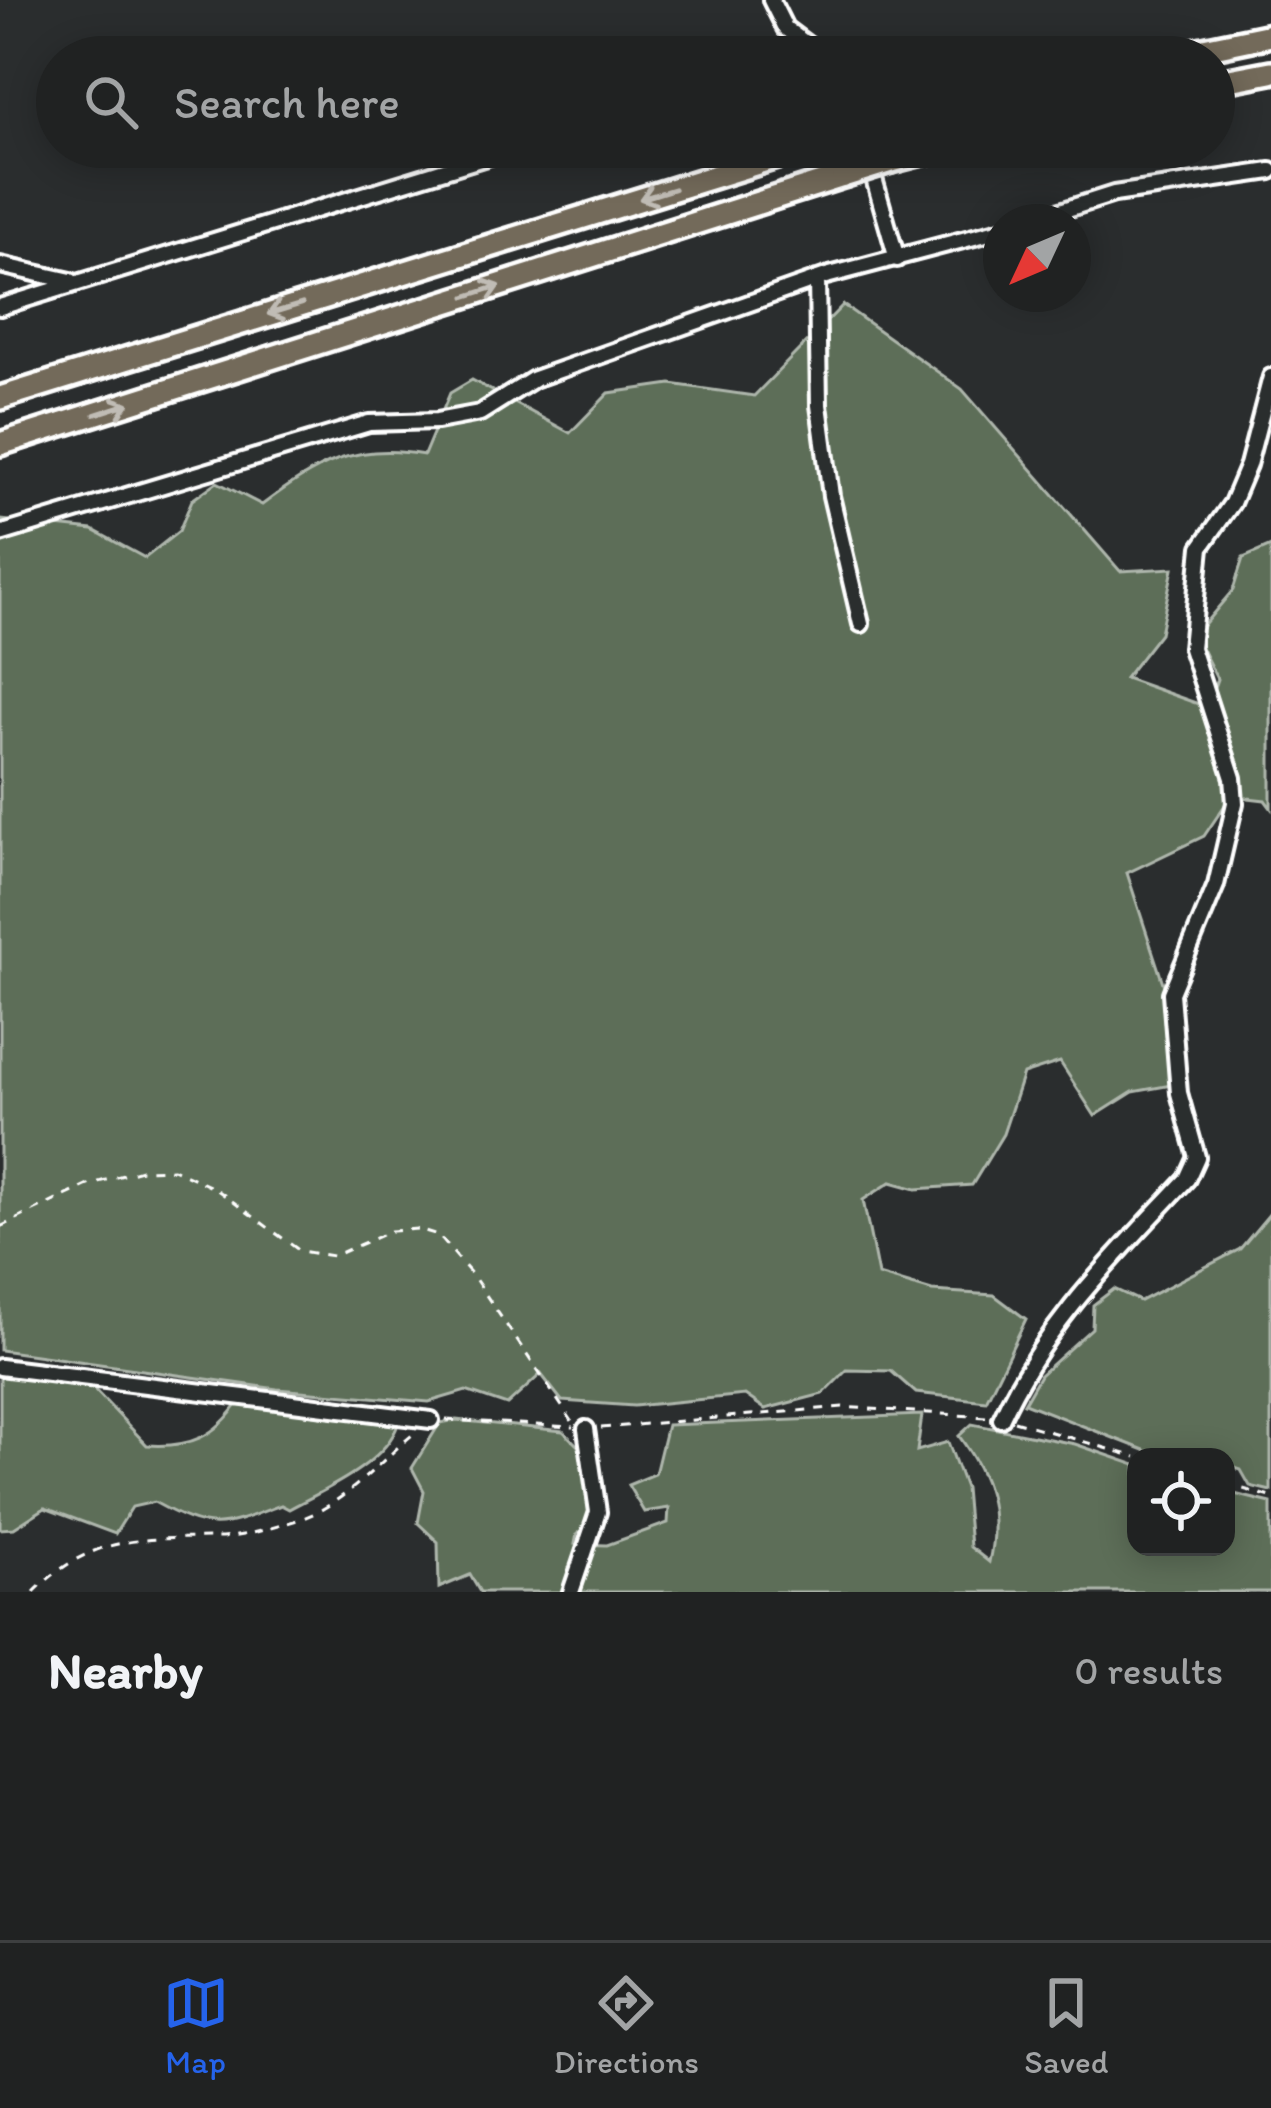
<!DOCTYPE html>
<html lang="en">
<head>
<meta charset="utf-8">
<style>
  :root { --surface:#202222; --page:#282a2a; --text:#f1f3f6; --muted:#a2a4a5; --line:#3d3f40; --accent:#2563eb }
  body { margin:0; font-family:Itim,sans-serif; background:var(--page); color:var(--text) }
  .controls { position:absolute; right:36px; bottom:36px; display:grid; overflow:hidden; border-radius:24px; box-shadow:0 6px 30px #0003 }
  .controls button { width:108px; height:108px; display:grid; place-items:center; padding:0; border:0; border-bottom:3px solid var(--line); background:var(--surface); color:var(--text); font:60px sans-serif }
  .compass { position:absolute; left:983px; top:204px; width:108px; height:108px; border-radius:50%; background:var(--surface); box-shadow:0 6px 30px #0003; rotate:226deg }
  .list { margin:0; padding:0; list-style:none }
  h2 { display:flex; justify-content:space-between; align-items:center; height:156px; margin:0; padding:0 48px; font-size:51px }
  h2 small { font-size:39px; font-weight:400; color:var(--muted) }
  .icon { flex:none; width:66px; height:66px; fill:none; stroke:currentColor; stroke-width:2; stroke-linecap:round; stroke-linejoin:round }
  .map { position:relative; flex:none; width:1271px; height:1592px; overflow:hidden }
  .search { position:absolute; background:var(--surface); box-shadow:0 6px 30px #0003; left:36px; right:36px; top:36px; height:132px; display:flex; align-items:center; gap:30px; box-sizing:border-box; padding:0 42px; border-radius:66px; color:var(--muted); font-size:45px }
  .sheet { height:348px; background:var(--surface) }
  nav { display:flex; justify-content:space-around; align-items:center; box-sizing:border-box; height:168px; border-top:3px solid var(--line); background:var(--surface); font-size:33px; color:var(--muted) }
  nav a { display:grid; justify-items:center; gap:6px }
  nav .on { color:var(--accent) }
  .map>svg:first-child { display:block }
</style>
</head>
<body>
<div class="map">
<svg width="1271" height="1592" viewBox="0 0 1271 1592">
  <rect width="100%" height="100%" fill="#2a2d2e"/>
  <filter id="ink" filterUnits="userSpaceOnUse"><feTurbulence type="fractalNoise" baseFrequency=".00833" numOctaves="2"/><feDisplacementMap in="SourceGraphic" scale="24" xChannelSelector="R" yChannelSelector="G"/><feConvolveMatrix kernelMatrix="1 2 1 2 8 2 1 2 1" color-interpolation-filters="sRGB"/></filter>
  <g filter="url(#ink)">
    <path fill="#5d6e58" stroke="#aeb6ac" stroke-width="3" d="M843,305L962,389L1120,571L1173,568L1160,633L1125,678L1207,707L1217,679L1195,635L1233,590L1243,558L1271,546V808L1265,800L1231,796L1204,836L1127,873L1165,989L1177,1084L1133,1092L1095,1116L1060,1062L1023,1074L1003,1134L972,1185L916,1189L891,1182L863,1200L878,1275L932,1291L994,1295L1026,1319L986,1401L916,1393L891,1371L847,1370L823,1394L765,1409L745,1395L634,1406L562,1401L541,1374L507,1405L466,1391L429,1402L277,1389L0,1350V520L93,530L145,558L179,531L192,500L217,482L262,505C317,464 354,442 424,455L450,393L472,380L570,433L609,393L671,384L754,396Z
      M1271,1212V1491L1250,1486L1241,1470L1226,1465V1457H1162L1024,1403L1040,1375L1092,1328L1093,1305L1114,1289L1140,1301L1240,1249Z
      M0,1366L74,1368L147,1445C190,1448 215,1437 240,1401L398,1424C385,1464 324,1490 289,1509L281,1505C221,1528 212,1534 154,1502L132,1507L115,1534L45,1508L14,1528L0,1529Z
      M922,1415L917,1451L948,1442L965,1488L970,1547L989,1562C1000,1513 989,1477 959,1436L972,1424L1075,1444L1136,1465V1547H1226V1492L1271,1503V1592H480L470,1575L439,1588L438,1542L418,1523L424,1491L412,1468L440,1423L456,1420L563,1431L597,1465L606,1513L577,1534L575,1544L607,1545L668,1523L669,1508L644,1512L628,1485L655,1474L667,1425Z"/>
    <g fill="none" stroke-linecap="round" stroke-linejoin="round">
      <g stroke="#fff" stroke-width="22">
        <path id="minor" d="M771,0L785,28L813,49
          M791,57L826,51L827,57
          M865,147L897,259
          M1026,222L1114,194L1271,171
          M0,265L71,281
          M817,279L819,405L831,496L861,624
          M0,307L519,147
          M0,534L369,423L437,421L480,413L534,379L826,276L1001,230
          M0,1367L431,1420
          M1001,1419C1044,1324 1117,1254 1187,1179L1197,1157L1179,1093L1171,993L1216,885L1235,803L1233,778L1191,648L1201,547L1232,503L1248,465L1271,377
          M571,1592L598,1512L586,1429"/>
      </g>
      <g stroke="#fff" stroke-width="30">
        <path id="highway" d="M1165,57L1271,35
          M1214,83L1271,72
          M891,161L946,147
          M0,398L809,147
          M0,444L843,176"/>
      </g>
      <path stroke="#fff" stroke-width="3" stroke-dasharray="9 9" stroke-linecap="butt" d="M0,1227L88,1185L141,1170L173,1169L216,1189L300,1251L333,1256L391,1231L418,1229L438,1235L473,1276L572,1421
        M446,1420L574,1427
        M1014,1421L1136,1457
        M601,1428L843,1407L986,1417
        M1226,1484L1271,1497
        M34,1592C91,1535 140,1539 215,1538C240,1538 272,1528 297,1520C344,1506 379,1461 416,1432"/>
      <use href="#minor" stroke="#2a2d2e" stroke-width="14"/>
      <use href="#highway" stroke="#736a5a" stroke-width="21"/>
      <g stroke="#fff" stroke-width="30" stroke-linecap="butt">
        <path id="highway-bridge" d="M843,176L891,161"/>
      </g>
      <use href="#highway-bridge" stroke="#736a5a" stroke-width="21"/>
    </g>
    <defs><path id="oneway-shaft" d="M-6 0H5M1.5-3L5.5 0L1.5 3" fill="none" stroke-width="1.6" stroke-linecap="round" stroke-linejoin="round" transform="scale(3)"/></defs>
    <g stroke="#c0bcb5">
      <use href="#oneway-shaft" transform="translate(657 194) rotate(163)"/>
      <use href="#oneway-shaft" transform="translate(483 291) rotate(-18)"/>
      <use href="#oneway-shaft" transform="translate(285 309) rotate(163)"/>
      <use href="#oneway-shaft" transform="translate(112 409) rotate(-18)"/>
    </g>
  </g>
</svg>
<div class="controls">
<button><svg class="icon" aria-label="locate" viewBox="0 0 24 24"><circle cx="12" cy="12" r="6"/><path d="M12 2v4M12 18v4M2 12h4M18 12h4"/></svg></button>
</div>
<svg class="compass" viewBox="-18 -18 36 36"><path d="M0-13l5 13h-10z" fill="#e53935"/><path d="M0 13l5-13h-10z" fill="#a2a4a5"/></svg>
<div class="search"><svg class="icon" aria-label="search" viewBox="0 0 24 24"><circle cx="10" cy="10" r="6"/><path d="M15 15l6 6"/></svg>Search here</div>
</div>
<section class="sheet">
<h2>Nearby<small>0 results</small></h2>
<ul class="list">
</ul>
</section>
<nav>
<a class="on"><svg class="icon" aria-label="map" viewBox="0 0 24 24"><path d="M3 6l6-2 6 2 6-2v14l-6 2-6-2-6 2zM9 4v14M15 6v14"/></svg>Map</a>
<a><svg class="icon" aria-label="directions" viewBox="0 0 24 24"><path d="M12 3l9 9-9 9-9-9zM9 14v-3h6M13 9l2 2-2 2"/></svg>Directions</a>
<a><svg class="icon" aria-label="saved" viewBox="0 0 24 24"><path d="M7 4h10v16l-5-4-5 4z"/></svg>Saved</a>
</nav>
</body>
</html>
